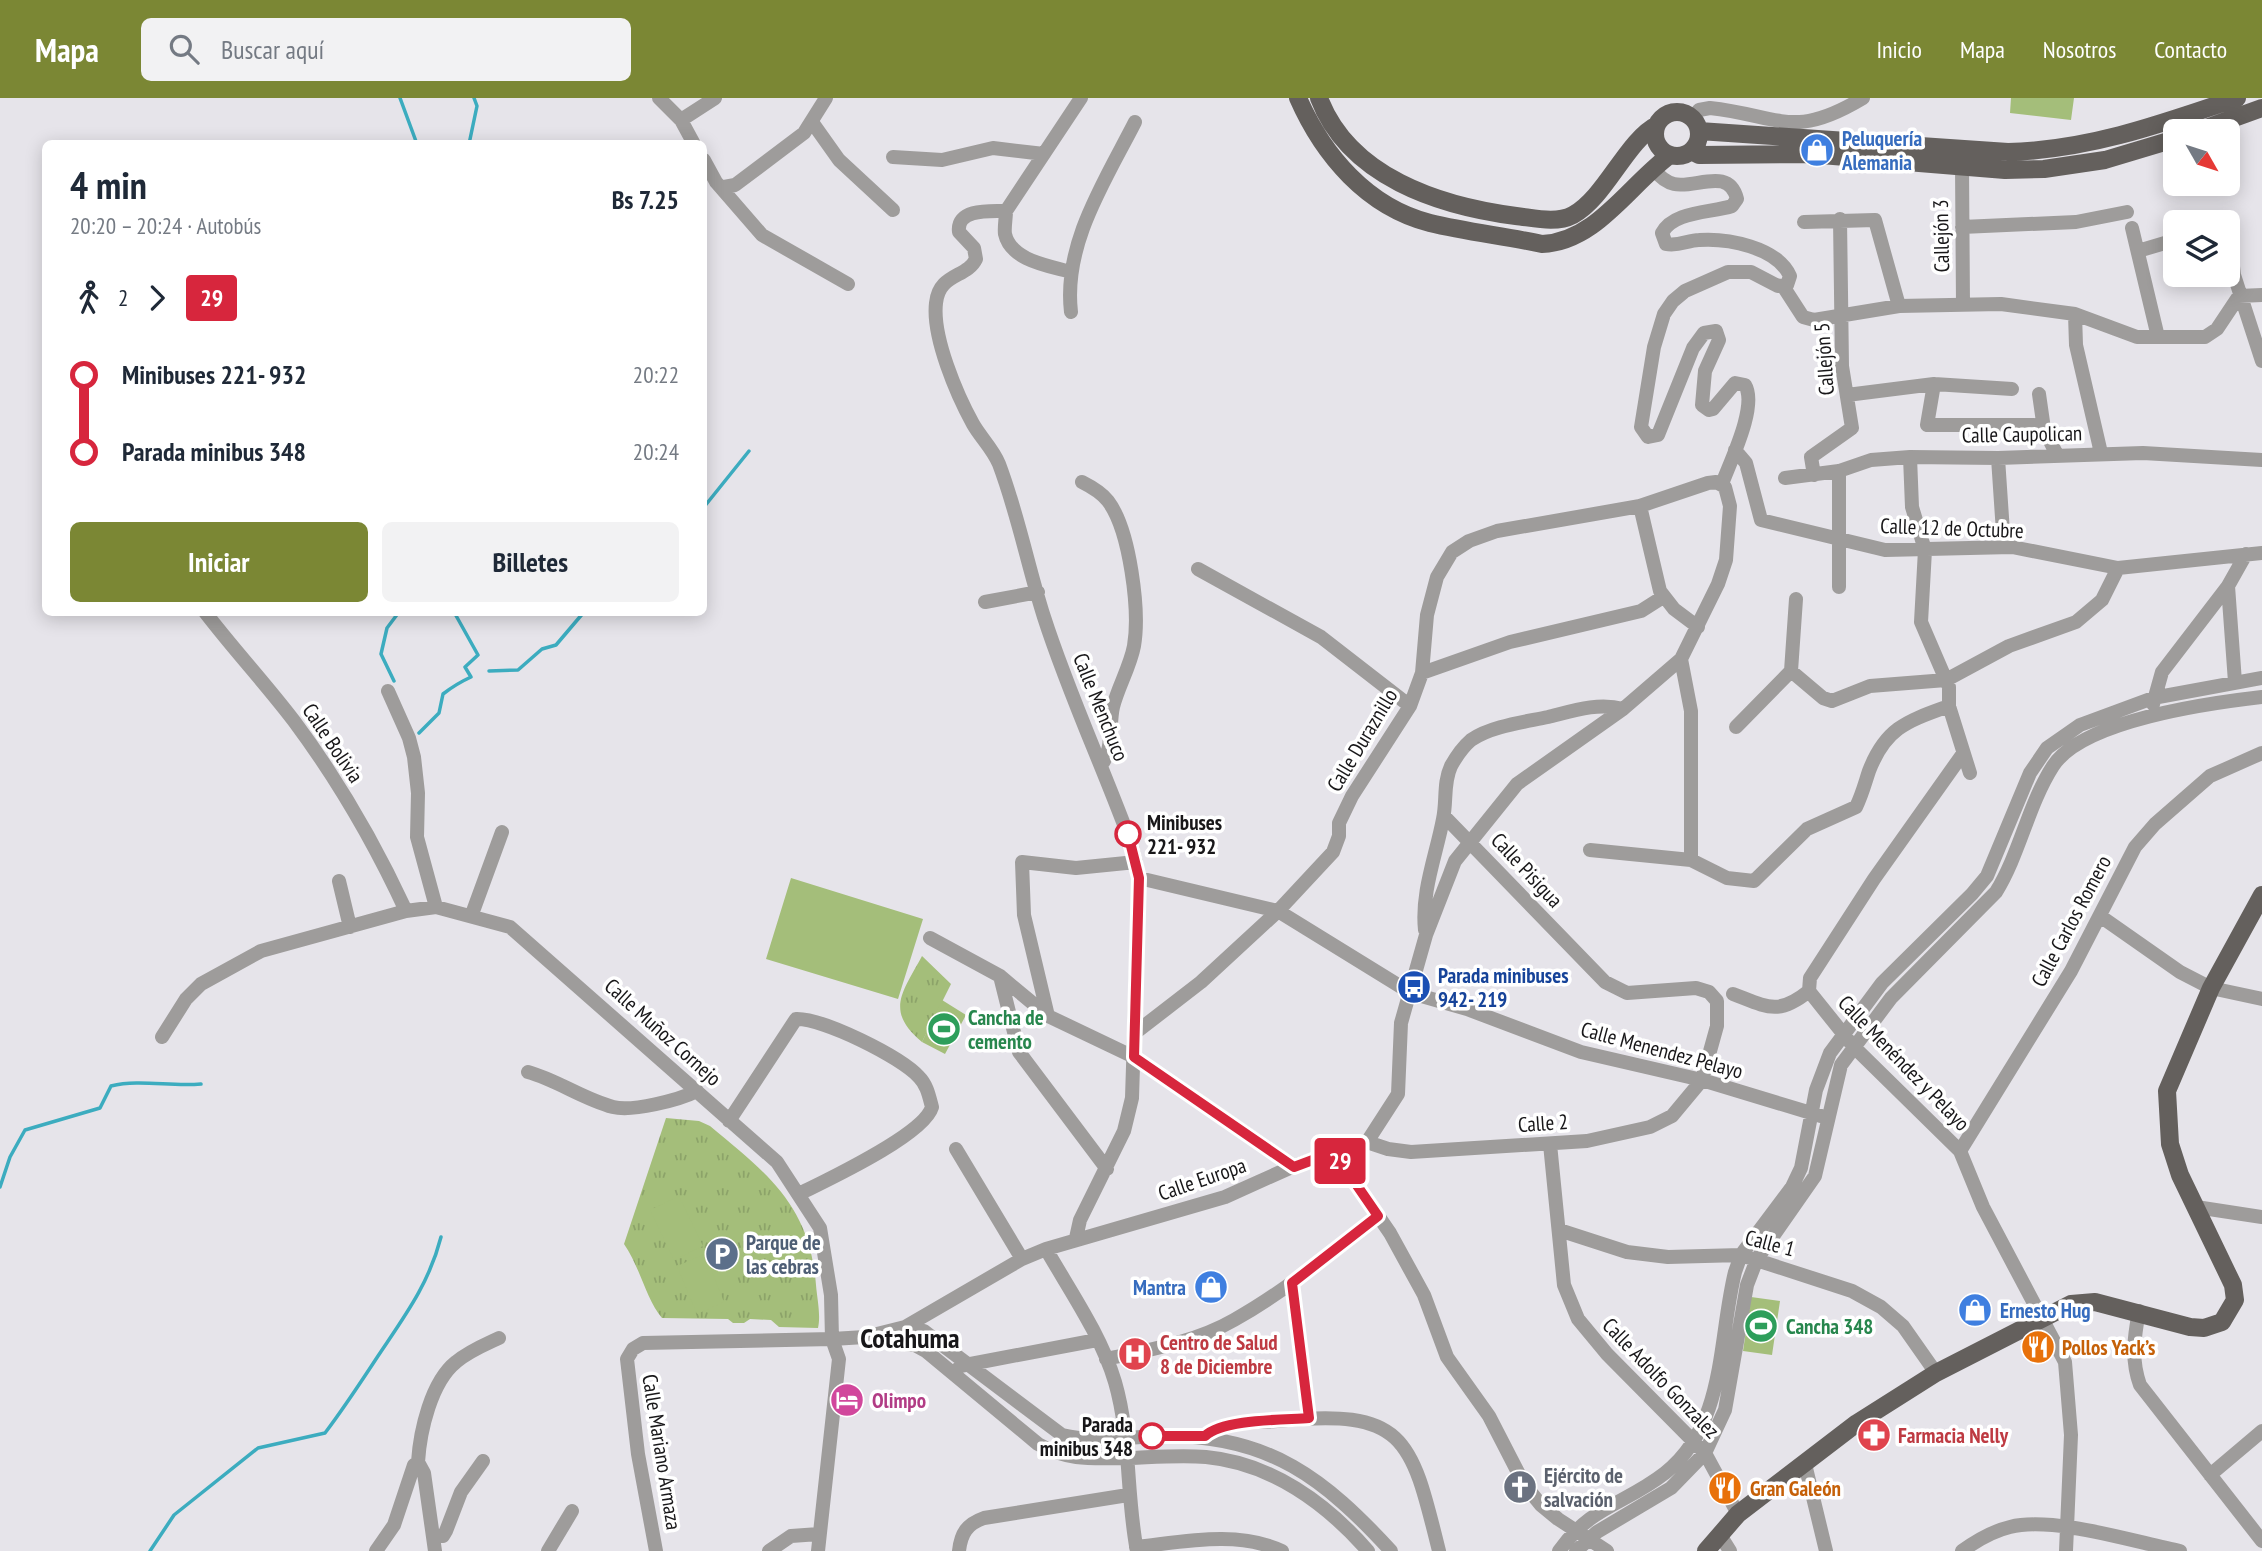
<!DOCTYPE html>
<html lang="es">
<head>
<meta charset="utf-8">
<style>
	:root { --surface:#fff; --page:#f2f2f3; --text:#1f2937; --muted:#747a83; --accent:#7b8734 }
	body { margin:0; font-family:"PT Sans Narrow",sans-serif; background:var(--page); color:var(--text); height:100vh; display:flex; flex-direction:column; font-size:26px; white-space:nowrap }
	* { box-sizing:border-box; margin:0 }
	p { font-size:23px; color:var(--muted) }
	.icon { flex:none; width:38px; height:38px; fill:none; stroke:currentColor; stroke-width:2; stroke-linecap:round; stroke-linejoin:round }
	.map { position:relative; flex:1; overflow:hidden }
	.panel { position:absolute; left:42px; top:42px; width:665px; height:476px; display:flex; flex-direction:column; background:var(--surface); border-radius:10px; box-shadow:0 4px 18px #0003 }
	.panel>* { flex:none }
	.badge { padding:0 14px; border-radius:5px; font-size:24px; line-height:46px }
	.needle { width:46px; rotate:129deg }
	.buttons { position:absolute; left:2163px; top:21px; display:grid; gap:14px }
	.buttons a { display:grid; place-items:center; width:77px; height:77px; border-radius:10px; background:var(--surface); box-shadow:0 4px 18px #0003; font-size:35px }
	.map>.badge { position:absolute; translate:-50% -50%; box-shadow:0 0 0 4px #fff }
	.legs { display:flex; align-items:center; gap:10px; height:77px; padding:0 28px; font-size:23px }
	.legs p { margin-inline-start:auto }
	.summary { display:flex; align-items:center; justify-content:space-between; height:119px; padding:0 28px }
	h1 { font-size:38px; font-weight:800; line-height:52px }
	.button { display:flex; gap:14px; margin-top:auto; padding:14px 28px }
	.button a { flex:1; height:80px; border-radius:10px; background:var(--accent); color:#fff; font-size:28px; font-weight:800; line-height:80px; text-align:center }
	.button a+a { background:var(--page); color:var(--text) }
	ul { padding:0 28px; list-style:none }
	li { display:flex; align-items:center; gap:24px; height:77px; font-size:26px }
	li i { display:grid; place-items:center; width:10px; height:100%; margin:0 9px; background:currentColor }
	li i::after { content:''; width:18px; height:18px; margin:-9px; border:5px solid; border-radius:50%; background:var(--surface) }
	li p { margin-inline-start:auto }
	li:first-child i { background:linear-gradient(#0000 50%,currentColor 0) }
	li:last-child i { background:linear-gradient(currentColor 50%,#0000 0) }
	header { display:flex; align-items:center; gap:42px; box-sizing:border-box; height:98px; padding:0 35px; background:var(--accent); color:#fff }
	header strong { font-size:33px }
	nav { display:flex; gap:38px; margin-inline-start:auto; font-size:24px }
	.search { width:490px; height:63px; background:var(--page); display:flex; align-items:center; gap:18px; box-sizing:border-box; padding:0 24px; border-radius:10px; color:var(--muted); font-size:26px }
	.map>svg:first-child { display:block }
	.park { fill:url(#park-tufts) }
	.pitch { fill:#a4be7a }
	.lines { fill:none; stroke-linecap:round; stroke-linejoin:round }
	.stream { stroke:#3cacbf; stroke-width:3.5 }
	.minor { stroke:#9e9c9b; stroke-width:14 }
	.major { stroke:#64605d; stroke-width:18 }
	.line-1-casing { stroke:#fff; stroke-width:16 }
	.line-1 { stroke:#d7263d; stroke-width:10 }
	.stop-1-dot { fill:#fff; stroke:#d7263d; stroke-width:3.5 }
	.labels { text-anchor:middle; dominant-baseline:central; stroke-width:7; stroke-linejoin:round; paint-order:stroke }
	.shop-label { font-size:21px; font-weight:bold; fill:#366cbe; stroke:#fff; text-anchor:start }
	.street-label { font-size:21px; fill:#181719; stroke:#fff }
	.stop-label { font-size:21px; font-weight:bold; fill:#181719; stroke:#fff; text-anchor:start }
	.transit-label { font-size:21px; font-weight:bold; fill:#164399; stroke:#fff; text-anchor:start }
	.leisure-label { font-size:21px; font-weight:bold; fill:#27864d; stroke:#fff; text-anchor:start }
	.service-label { font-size:21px; font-weight:bold; fill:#4e5e75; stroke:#fff; text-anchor:start }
	.health-label { font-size:21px; font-weight:bold; fill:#be3a42; stroke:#fff; text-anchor:start }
	.food-label { font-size:21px; font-weight:bold; fill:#c56008; stroke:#fff; text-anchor:start }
	.hotel-label { font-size:21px; font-weight:bold; fill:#b23c85; stroke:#fff; text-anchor:start }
	.worship-label { font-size:21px; font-weight:bold; fill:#5b616d; stroke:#fff; text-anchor:start }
	.district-label { font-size:28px; font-weight:bold; fill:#181719; stroke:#fff }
</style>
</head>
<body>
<header>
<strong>Mapa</strong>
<div class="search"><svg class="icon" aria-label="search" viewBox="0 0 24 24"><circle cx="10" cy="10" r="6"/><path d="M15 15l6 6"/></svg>Buscar aquí</div>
<nav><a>Inicio</a><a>Mapa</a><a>Nosotros</a><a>Contacto</a></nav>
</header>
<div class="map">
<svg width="2262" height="1453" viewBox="0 0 2262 1453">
	<defs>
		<pattern id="park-tufts" width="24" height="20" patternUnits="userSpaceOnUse" patternTransform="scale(1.75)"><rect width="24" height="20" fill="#a4be7a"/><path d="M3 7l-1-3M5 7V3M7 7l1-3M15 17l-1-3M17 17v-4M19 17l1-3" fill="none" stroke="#8ca369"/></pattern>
	</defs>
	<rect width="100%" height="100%" fill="#e6e4ea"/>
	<path class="park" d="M922,858L951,886L922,944C885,913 902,895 922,858Z
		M666,1020L699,1023L710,1028C768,1076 810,1108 816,1187C817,1200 821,1217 818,1230L779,1229L771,1222L750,1221L744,1225H733L728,1221L662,1220C646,1201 641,1171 624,1146Z"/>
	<path class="pitch" d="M2011,0H2074L2071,22L2010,15Z
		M791,780L923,821L898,901L766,861Z
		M942,902L966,917L945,956L922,944Z
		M679,1098L703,1148L674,1162L650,1112Z
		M705,1156L724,1204L697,1216L677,1168Z
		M1751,1199L1780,1203L1772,1257L1743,1253Z"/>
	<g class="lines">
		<path class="stream" d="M400,0L417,46
			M469,46L477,8L474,0
			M704,409L749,353
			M489,573L518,572L542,551L556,547L584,514
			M394,583L381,556L387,530L399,514
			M419,635L439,615L443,596C452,589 460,584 471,579L465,569L478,557L454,514
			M0,1089L10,1059L25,1032L100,1010L111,988C140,981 171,989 201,986
			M150,1453L174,1417L258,1350L325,1335C344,1310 361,1284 378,1258C404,1219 429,1186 441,1139"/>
		<path class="minor" d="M659,0L681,22L694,46
			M1693,20L1699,12L1710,10C1781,18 1793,42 1863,0
			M681,22L715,0
			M812,24L839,62L893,112
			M893,59L942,62L993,50L1044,56
			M704,62L716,84L762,137L848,186
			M1962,68L1963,207
			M1652,70C1658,77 1665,84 1674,86C1695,91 1729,68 1737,101L1732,108C1711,115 1673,113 1662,135L1666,146C1678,149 1688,142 1699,142C1727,140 1777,149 1790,178L1787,187L1778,188L1751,174H1728L1685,193L1673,203L1664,216L1654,249L1641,329L1648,339L1658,337L1693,250L1704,235L1716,233L1719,242L1705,273L1702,307L1709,312L1713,311L1735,285L1745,287C1758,308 1730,364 1722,386
			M724,89L735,87L804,35L826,0
			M1006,113C991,113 956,110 959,134L974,150L976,161C967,180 939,175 936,205C932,239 957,297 973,326C981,340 993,351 999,366C1018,416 1028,469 1044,519C1069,597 1104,671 1132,748L1139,780L1132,1000L1124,1033L1080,1122L1076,1140
			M2202,121L2203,124
			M1804,124L1875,122L1899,208
			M2228,126L2234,177L2262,263
			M1962,129L2076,124L2127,114
			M2132,130L2158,239
			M2138,153L2175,142
			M1071,174C1050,168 1011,163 1005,136C1004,130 1006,120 1006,113L1081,0
			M1783,188L1803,219L1814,222L1899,208L2001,206L2075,216L2137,239H2205L2217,231L2239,198L2262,197
			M1071,214C1063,146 1105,83 1135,24
			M2075,216L2076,247L2101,355
			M1934,286L1927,327H2034L2044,331
			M2039,296L2044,331L2057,357
			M1847,297L1934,286L2012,291
			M1735,352L1746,365L1761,422L1885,452L2012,449L2118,470L2262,455
			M1910,359L1912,409L1925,452L1921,524L1949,589V608L1970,675
			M1998,360L2004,449
			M1839,373V489
			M1814,377L1811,359L1852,330L1842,268L1840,121
			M1785,380L1839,373L1871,362L1910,359L1998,360L2143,355L2262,362
			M1082,384C1092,389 1101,394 1108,403C1130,432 1140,513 1134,548C1130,569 1118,589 1113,609C1109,626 1113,652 1102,666
			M1640,408L1660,493L1674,511L1698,529
			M1198,471L1321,539L1410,608
			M2228,488L2235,584
			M985,504L1038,494
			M205,514C234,552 266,586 294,623C338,682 375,746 406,813
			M1681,561L1691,613V762
			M1791,573L1823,600L1832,603L1870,588L1946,582L2009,548L2076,524L2102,502L2118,470
			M1422,575L1510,544L1641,513L1663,499
			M388,593L409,640L414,659L418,695L417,739L436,809
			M2153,606L2162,574L2228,488L2246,456
			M1736,629L1791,573L1796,501
			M1962,657L1874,781L1810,880L1809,893L1853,948L1960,1053L1983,1109L2065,1264L2071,1337L2066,1453
			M1590,752L1691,762L1727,780L1754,783L1807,731L1856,709C1862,697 1865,685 1869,673C1886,629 1908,623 1949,608
			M1139,780L1278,813L1411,895L1467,911L1581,954L1702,982L1821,1018
			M339,783L350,829
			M472,816L502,734
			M2100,818L2180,874L2211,890L2262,901
			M1425,832C1421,794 1436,758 1443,721C1447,703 1443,685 1451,668C1456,659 1464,648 1471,642C1491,628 1525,624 1548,619C1572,613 1598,604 1623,611
			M930,840L1000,878L1048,918L1134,959L1294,1068
			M1000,878L1019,954L1107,1071
			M1733,896C1767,909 1778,918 1809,893
			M1048,918L1024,817L1022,764L1076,770L1136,764
			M162,939L186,901L201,886L261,853L406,813L436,809L510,829L777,1064L820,1130L831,1197L832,1241L839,1261L818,1453
			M528,974C557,982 583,1001 613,1009C632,1014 679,1002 697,993
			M729,1023L796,921C823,920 901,959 919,979C927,987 929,998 932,1009C924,1037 827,1082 799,1096
			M1367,1044L1388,1051L1411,1054L1587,1043L1650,1029L1672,1018L1702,982L1717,928V903L1709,894L1696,890L1627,895L1605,884L1444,718
			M1550,1046L1564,1187L1578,1221L1607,1256L1705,1355L1738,1416
			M956,1051L1022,1161
			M1960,1053L2071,873L2135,749L2155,726L2210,678L2262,655
			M1334,1054L1390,1135L1424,1197L1447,1259L1489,1318L1524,1386L1541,1407L1558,1421L1607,1453
			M2196,1109L2262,1119
			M1559,1132L1627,1154L1668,1159L1741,1157L1852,1193L1881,1209L1903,1228L1936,1275
			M1046,1151C1070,1193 1101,1237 1115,1284C1131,1339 1126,1397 1137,1453
			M1292,1185L1309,1319
			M2139,1213C2134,1240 2131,1262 2140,1287L2262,1443
			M887,1244L915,1247L926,1253L1038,1346C1069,1364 1097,1360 1131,1360C1156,1359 1181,1357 1206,1359C1271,1365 1326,1405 1368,1453
			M896,1245L905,1229L1022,1161L1046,1151L1225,1099L1294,1068L1367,1044L1398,996L1401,925L1426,837L1455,763L1517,686L1623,611L1681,561L1718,486L1726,462L1730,408L1725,389L1716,384L1708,385L1640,408L1497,433L1469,443L1452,454L1437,479L1427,517L1422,575L1410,608L1352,698L1339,725V738L1333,754L1278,813L1201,884L1135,935
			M1106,1261C1149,1252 1196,1244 1234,1222C1286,1193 1332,1154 1378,1118
			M960,1268L1097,1242
			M1205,1338C1222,1322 1256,1325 1277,1323C1405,1310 1411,1339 1439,1453
			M418,1364C420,1333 431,1284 456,1264C469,1253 484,1247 499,1240
			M1805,1366L1826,1453
			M2210,1377L2262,1333
			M1720,1437L1730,1453
			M435,1438H443L446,1433L461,1394L483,1363
			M1136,1449C1183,1444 1237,1432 1282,1453
			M376,1453L394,1427L414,1367L418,1364L424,1375L435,1453
			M548,1453L572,1413
			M656,1453L638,1356L627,1261L633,1251L643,1245L832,1241L865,1239L905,1229L924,1233L933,1240L1062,1337C1096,1345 1133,1338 1168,1338C1270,1338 1325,1381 1391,1453
			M769,1453L791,1438L819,1436
			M959,1453C961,1435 967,1426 984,1420L1128,1397
			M1559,1453C1592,1407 1624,1407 1665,1375C1726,1327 1718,1243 1735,1174L1741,1157L1792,1089L1801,1070L1816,992L1830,955L1882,885L1972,796L1987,778L2030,675L2047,650L2080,627L2153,600L2262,580
			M1576,1453L1597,1434L1671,1390L1705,1355L1725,1312L1747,1187L1757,1161L1815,1078L1841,967L1891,900L1996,794C2020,755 2028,707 2053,668C2083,622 2210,605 2262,599
			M1962,1453C1976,1443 1993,1433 2010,1429C2053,1418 2135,1444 2180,1453"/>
		<path class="major" d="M1298,0C1323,57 1367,109 1430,125C1467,134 1505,138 1542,146C1596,144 1629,87 1670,57
			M1319,0C1349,79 1439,108 1516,118C1534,120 1556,126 1573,117C1605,100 1627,42 1657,27
			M1655 36a22 22 0 1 1 44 0a22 22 0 1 1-44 0Z
			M1699,33L2008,54C2088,52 2161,26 2237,0
			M2198,33L2262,10
			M1691,53L1699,57L1809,56L2005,72L2044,71L2105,62L2175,41
			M1706,1453L1738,1416L1857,1325L1936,1275L2071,1206L2095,1204L2190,1229L2204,1230L2222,1224L2235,1202L2233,1187L2180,1077L2170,1046L2167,993L2211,890L2262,797"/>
	</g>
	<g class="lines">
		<g class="line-1-casing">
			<path id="line-1" d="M1128,736L1139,780L1134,959L1294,1069L1334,1054L1378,1118L1292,1185L1309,1320C1283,1322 1223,1321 1205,1338H1152"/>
		</g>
		<use href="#line-1" class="line-1"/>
	</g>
	<defs>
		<g id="shop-disc" transform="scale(1.75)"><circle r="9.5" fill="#3f7fe0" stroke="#fff"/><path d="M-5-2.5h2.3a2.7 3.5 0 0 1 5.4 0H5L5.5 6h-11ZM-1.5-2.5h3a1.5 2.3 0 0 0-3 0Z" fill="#fff"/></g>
		<g id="bus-disc" transform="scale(1.75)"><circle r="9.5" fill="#1a4fb4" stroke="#fff"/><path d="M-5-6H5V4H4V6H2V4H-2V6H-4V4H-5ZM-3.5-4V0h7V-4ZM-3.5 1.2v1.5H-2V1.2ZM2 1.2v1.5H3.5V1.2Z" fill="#fff"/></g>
		<g id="stadium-disc" transform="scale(1.75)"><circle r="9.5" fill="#2e9e5b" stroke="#fff"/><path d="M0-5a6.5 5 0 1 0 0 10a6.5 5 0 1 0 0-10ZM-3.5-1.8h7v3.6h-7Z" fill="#fff"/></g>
		<g id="parking-disc" transform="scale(1.75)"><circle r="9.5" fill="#5c6f8a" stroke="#fff"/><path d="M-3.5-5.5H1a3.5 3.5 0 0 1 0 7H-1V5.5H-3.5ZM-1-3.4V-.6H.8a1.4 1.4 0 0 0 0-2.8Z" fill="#fff"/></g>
		<g id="restaurant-disc" transform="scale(1.75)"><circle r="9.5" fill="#e8710a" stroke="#fff"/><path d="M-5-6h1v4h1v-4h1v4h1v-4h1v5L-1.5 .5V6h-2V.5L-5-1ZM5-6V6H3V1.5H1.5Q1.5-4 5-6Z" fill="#fff"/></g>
		<g id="hospital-disc" transform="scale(1.75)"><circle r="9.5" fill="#e0444e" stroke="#fff"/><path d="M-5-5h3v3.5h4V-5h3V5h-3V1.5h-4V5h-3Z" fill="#fff"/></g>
		<g id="hotel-disc" transform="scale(1.75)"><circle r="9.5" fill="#d1479c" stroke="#fff"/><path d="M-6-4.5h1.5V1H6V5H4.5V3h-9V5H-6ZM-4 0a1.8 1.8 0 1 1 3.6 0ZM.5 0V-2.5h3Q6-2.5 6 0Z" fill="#fff"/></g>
		<g id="pharmacy-disc" transform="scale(1.75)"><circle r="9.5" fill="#e0444e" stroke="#fff"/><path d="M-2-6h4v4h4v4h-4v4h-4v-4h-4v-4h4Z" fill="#fff"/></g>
		<g id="church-disc" transform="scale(1.75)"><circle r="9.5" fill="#6b7280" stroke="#fff"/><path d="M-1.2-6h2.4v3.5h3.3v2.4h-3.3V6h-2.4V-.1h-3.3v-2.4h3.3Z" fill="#fff"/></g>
	</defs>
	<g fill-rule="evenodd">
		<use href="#shop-disc" x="1817" y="52"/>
		<use href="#bus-disc" x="1414" y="889"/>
		<use href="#stadium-disc" x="944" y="931"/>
		<use href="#parking-disc" x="722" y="1156"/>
		<use href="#shop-disc" x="1211" y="1189"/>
		<use href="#shop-disc" x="1975" y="1212"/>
		<use href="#stadium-disc" x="1761" y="1228"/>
		<use href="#restaurant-disc" x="2038" y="1249"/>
		<use href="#hospital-disc" x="1135" y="1256"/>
		<use href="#hotel-disc" x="847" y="1302"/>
		<use href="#pharmacy-disc" x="1874" y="1337"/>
		<use href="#church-disc" x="1520" y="1389"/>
		<use href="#restaurant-disc" x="1725" y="1390"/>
	</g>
	<g class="stop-1-dot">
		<circle cx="1128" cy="736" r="12"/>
		<circle cx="1152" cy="1338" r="12"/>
	</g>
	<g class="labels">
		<g class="shop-label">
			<text x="1842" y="40">Peluquería<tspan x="1842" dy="24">Alemania</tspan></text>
			<text x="1186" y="1189" text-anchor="end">Mantra</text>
			<text x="2000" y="1212">Ernesto Hug</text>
		</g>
		<g class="street-label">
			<text transform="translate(1941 138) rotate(-91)">Callejón 3</text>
			<text transform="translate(1824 261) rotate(-94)">Callejón 5</text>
			<text transform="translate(2022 336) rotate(-1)">Calle Caupolican</text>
			<text transform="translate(1952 430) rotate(2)">Calle 12 de Octubre</text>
			<text transform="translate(1101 609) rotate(68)">Calle Menchuco</text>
			<text transform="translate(1362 642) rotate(-59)">Calle Duraznillo</text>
			<text transform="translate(333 645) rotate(56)">Calle Bolivia</text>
			<text transform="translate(1527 772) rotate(47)">Calle Pisigua</text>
			<text transform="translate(2071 823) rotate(-62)">Calle Carlos Romero</text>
			<text transform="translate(663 934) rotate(42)">Calle Muñoz Cornejo</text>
			<text transform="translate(1662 952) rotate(15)">Calle Menendez Pelayo</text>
			<text transform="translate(1904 965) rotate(46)">Calle Menéndez y Pelayo</text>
			<text transform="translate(1543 1025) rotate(-4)">Calle 2</text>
			<text transform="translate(1202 1081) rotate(-19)">Calle Europa</text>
			<text transform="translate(1770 1145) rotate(15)">Calle 1</text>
			<text transform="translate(1661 1280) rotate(46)">Calle Adolfo Gonzalez</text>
			<text transform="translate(662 1354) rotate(81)">Calle Mariano Armaza</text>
		</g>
		<g class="stop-label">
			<text x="1147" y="724">Minibuses<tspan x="1147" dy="24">221- 932</tspan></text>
			<text x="1133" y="1326" text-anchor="end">Parada<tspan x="1133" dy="24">minibus 348</tspan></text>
		</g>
		<g class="transit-label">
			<text x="1438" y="877">Parada minibuses<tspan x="1438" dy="24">942- 219</tspan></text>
		</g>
		<g class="leisure-label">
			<text x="968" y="919">Cancha de<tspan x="968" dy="24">cemento</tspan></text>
			<text x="1786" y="1228">Cancha 348</text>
		</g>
		<g class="service-label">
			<text x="746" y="1144">Parque de<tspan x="746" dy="24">las cebras</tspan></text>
		</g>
		<g class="health-label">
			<text x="1160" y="1244">Centro de Salud<tspan x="1160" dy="24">8 de Diciembre</tspan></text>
			<text x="1898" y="1337">Farmacia Nelly</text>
		</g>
		<g class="food-label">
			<text x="2062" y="1249">Pollos Yack’s</text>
			<text x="1750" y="1390">Gran Galeón</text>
		</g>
		<g class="hotel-label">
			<text x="872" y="1302">Olimpo</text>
		</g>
		<g class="worship-label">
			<text x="1544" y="1377">Ejército de<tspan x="1544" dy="24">salvación</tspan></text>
		</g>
		<g class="district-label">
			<text x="910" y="1239">Cotahuma</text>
		</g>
	</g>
</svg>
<div class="buttons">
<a><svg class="needle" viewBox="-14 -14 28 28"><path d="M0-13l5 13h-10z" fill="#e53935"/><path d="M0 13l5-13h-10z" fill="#747a83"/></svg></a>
<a><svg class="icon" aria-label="layers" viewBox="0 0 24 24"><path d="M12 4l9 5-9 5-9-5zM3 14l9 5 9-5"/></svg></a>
</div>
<b class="badge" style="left:1340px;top:1063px;background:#d7263d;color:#fff">29</b>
<section class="panel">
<div class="summary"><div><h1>4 min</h1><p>20:20 – 20:24 · Autobús</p></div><b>Bs 7.25</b></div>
<div class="legs"><svg class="icon" aria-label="walk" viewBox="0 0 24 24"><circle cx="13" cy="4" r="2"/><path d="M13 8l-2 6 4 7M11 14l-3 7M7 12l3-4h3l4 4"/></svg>2<svg class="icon" aria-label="forward" viewBox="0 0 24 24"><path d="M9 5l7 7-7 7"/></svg><b class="badge" style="background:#d7263d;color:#fff">29</b></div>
<ul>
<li><i style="color:#d7263d"></i><b>Minibuses 221- 932</b><p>20:22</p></li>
<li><i style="color:#d7263d"></i><b>Parada minibus 348</b><p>20:24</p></li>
</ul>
<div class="button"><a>Iniciar</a><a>Billetes</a></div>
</section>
</div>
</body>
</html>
